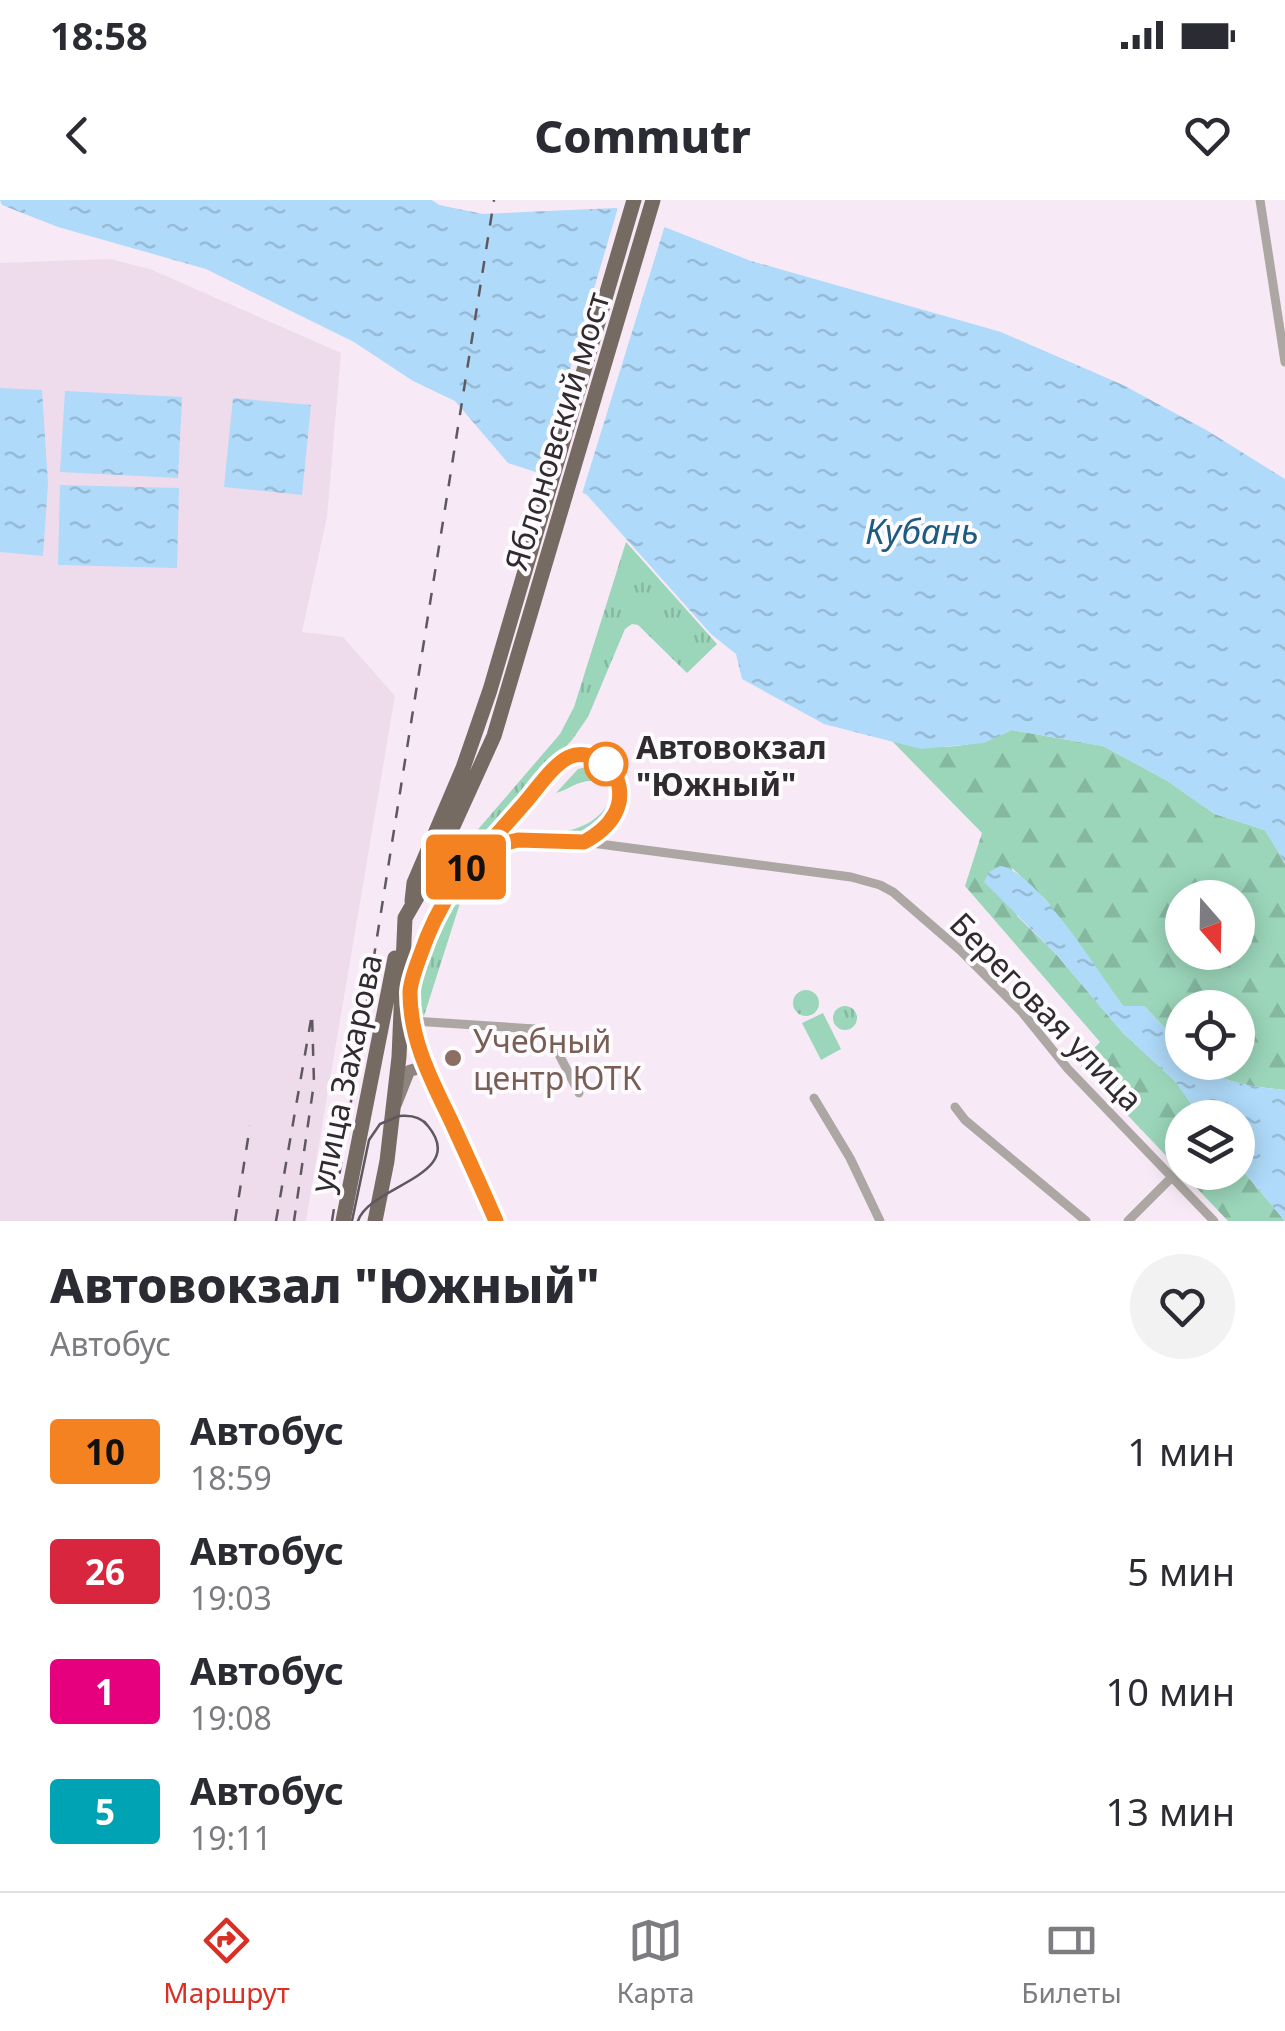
<!DOCTYPE html>
<html lang="ru">
<head>
<meta charset="utf-8">
<style>
	:root { --surface:#fff; --page:#f2f2f3; --text:#2b2b33; --muted:#7c7c81; --line:#e1e1e2; --accent:#d93025 }
	body { margin:0; font-family:"Noto Sans",sans-serif; background:var(--page); color:var(--text); height:100vh; display:flex; flex-direction:column; font-size:38px; white-space:nowrap }
	* { box-sizing:border-box; margin:0 }
	p { font-size:32px; color:var(--muted) }
	.icon { flex:none; width:55px; height:55px; fill:none; stroke:currentColor; stroke-width:2; stroke-linecap:round; stroke-linejoin:round }
	.map { position:relative; height:1021px; overflow:hidden }
	.panel { display:flex; flex-direction:column; background:var(--surface); flex:1 }
	.panel>* { flex:none }
	.badge { padding:0 20px; border-radius:8px; font-size:35px; line-height:65px }
	.needle { width:65px; rotate:160deg }
	.controls { position:absolute; left:1165px; top:680px; display:grid; gap:20px }
	.controls a { display:grid; place-items:center; width:90px; height:90px; border-radius:50%; background:var(--surface); box-shadow:0 5px 25px #0003; font-size:50px }
	.map>.badge { position:absolute; translate:-50% -50%; box-shadow:0 0 0 5px #fff }
	.round { display:grid; place-items:center; flex:none; width:105px; height:105px; border-radius:52px; background:var(--page) }
	.head { display:flex; align-items:center; justify-content:space-between; height:170px; padding:0 50px }
	h1 { font-size:48px; font-weight:800; line-height:75px }
	ul { padding:0; list-style:none }
	li { display:flex; align-items:center; gap:30px; height:120px; padding:0 50px }
	li div { flex:1 }
	li b { display:block; font-size:38px }
	li em { font-style:normal }
	li .badge { min-width:110px; font-weight:700; text-align:center }
	.status { display:flex; justify-content:space-between; align-items:center; height:70px; padding:0 50px; background:var(--surface); direction:ltr }
	.status svg { height:28px; fill:currentColor }
	header { display:flex; justify-content:space-between; align-items:center; height:130px; padding:0 50px; background:var(--surface); font-size:45px; font-weight:800 }
	.menu { display:flex; justify-content:space-around; align-items:center; height:140px; border-top:2px solid var(--line); background:var(--surface); font-size:28px; color:var(--muted) }
	.menu a { display:grid; justify-items:center; gap:5px }
	.menu .on { color:var(--accent) }
	.map>svg:first-child { display:block }
	.built { fill:#eedced }
	.grass { fill:url(#grass-tufts) }
	.forest { fill:url(#forest-firs); fill-rule:evenodd }
	.garden { fill:#9bd6ba }
	.water { fill:url(#water-ripples) }
	.pier { fill:#f7eaf6 }
	.lines { fill:none; stroke-linecap:round; stroke-linejoin:round }
	.street { stroke:#aca7a2; stroke-width:9 }
	.secondary { stroke:#8c847d; stroke-width:12 }
	.primary { stroke:#756b63; stroke-width:15 }
	.tram { stroke:#5f585e; stroke-width:2.5 }
	.rail { stroke:#5f585e; stroke-width:2.5; stroke-dasharray:12 12; stroke-linecap:butt }
	.line-casing { stroke:#fff; stroke-width:22 }
	.line { stroke:#f58220; stroke-width:15 }
	.stop-dot { fill:#fff; stroke:#f58220; stroke-width:5 }
	.education-dot { fill:#8d6e63; stroke:#fefbfe; stroke-width:4 }
	.labels { text-anchor:middle; dominant-baseline:central; stroke-width:8; stroke-linejoin:round; paint-order:stroke }
	.street-label { font-size:32px; fill:#302b2f; stroke:#fefbfe }
	.stop-label { font-size:32px; font-weight:bold; fill:#302b2f; stroke:#fefbfe; text-anchor:start }
	.education-label { font-size:32px; fill:#785e54; stroke:#fefbfe; text-anchor:start }
	.water-label { font-size:35px; font-style:italic; fill:#1d5b80; stroke:#fefbfe }
</style>
</head>
<body>
<div class="status"><b>18:58</b><svg viewBox="0 0 49 12"><path d="M0 12V9h3v3zM5 12V6h3v6zM10 12V3h3v9zM15 12V0h3v12zM26 1h20v11H26zM47 4h2v5h-2z"/></svg></div>
<header><svg class="icon" aria-label="back" viewBox="0 0 24 24"><path d="M15 5l-7 7 7 7"/></svg>Commutr<svg class="icon" aria-label="heart" viewBox="0 0 24 24"><path d="M12 20l-8-8c-3-5 5-10 8-4 3-6 11-1 8 4z"/></svg></header>
<div class="map">
<svg width="1285" height="1021" viewBox="0 0 1285 1021">
	<defs>
		<pattern id="grass-tufts" width="24" height="20" patternUnits="userSpaceOnUse" patternTransform="scale(2.5)"><rect width="24" height="20" fill="#9bd6ba"/><path d="M3 7l-1-3M5 7V3M7 7l1-3M15 17l-1-3M17 17v-4M19 17l1-3" fill="none" stroke="#86b8a0"/></pattern>
		<pattern id="forest-firs" width="22" height="20" patternUnits="userSpaceOnUse" patternTransform="scale(2.5)"><rect width="22" height="20" fill="#9bd6ba"/><path d="M5 1l3.5 6h-7zM16 11l3.5 6h-7z" fill="#86b8a0"/></pattern>
		<pattern id="water-ripples" width="26" height="14" patternUnits="userSpaceOnUse" patternTransform="scale(2.5)"><rect width="26" height="14" fill="#afdaf9"/><path d="M2 4q2-2 4 0t4 0M15 11q2-2 4 0t4 0" fill="none" stroke="#97bbd6"/></pattern>
	</defs>
	<rect width="100%" height="100%" fill="#f7eaf6"/>
	<path class="built" d="M110,59L150,69L341,153L327,317L302,432L343,437L395,496L306,1021H0V63Z"/>
	<path class="grass" d="M626,342L717,444L687,473L638,425L632,424L625,429L588,517L572,540L464,656L461,654L474,634L560,534L574,507Z
		M587,567L599,568L607,575L601,582C581,577 571,589 556,593L578,569Z
		M610,599L614,600C603,630 579,639 548,635C572,631 599,625 610,599Z
		M466,674L469,675L424,816L417,807C424,754 440,720 466,674Z
		M793 803a13 13 0 1 1 26 0a13 13 0 1 1-26 0Z
		M833 818a12 12 0 1 1 24 0a12 12 0 1 1-24 0Z"/>
	<path class="forest" d="M1012,530L1103,546L1166,580L1215,614L1265,630L1285,663V890C1257,887 1218,883 1198,863L1238,862V808H1182V846L1145,807L1123,806L1046,700L1012,668L1017,716L1056,754L1123,833L1175,881L1201,917L1182,918V972H1238V965L1285,1021H1228L1079,864L1100,842L965,686L982,633L892,541C933,552 974,548 1012,530ZM1182,698H1238V752H1182Z"/>
	<path class="garden" d="M823,813L841,849L821,860L802,823Z"/>
	<path class="water" d="M0,0H432L439,5L483,14L616,8L751,61L1001,132L1123,185L1208,231L1285,279V663L1265,630L1215,614L1166,580L1103,546L1012,530L984,543L921,549L824,524L742,479L736,454L711,434L587,295L551,277L508,263L455,201L413,181L354,142L206,69L58,27L2,5Z
		M0,188L42,190L48,284L43,356L0,352Z
		M65,191L182,197L178,278L60,272Z
		M233,198L311,205L302,295L224,287Z
		M60,285L179,288L177,368L58,365Z
		M1000,666C1036,670 1100,774 1123,806H1144L1182,846V862L1198,863C1218,883 1257,887 1285,890V1021L1238,965V918L1201,917L1175,881L1123,833L1056,754L984,682L989,672Z"/>
	<path class="pier" d="M619,4L666,22L581,297L538,278Z"/>
	<g class="lines">
		<path class="street" d="M1260,0L1285,162
			M478,652L518,640L584,642L851,677L880,685L893,692L960,750L1021,811L1068,869L1214,1021
			M411,786L433,719L449,689L478,652L566,558C584,552 596,557 612,568C629,599 616,625 586,640
			M413,821L535,829L552,841L579,893
			M814,898L850,958L880,1021
			M955,907L965,920L1086,1021
			M1128,1021L1172,977"/>
		<path class="secondary" d="M407,773L417,842L427,873L496,1021
			M396,904L409,871L419,868L427,873"/>
		<path class="primary" d="M412,701L414,683L463,568L490,490L634,0
			M343,1021L395,758
			M375,1021L387,961L399,857L405,718L435,666L494,536L653,0"/>
		<path class="tram" d="M352,1021L369,940L380,924L399,916C410,915 421,916 428,926C469,976 370,985 358,1021"/>
		<path class="rail" d="M235,1021L250,926
			M276,1021L312,814L314,883L294,1021
			M332,1021L494,0"/>
	</g>
	<g class="lines">
		<g class="line-casing">
			<path id="line" d="M490,647L518,640L584,642C610,628 629,605 615,574C608,560 585,550 569,557C552,565 535,592 522,606C476,659 443,687 420,756C416,767 410,782 410,793C410,841 432,881 452,923C467,956 482,988 496,1021"/>
		</g>
		<use href="#line" class="line"/>
	</g>
	<circle class="stop-dot" cx="606" cy="564" r="20"/>
	<circle class="education-dot" cx="453" cy="858" r="10"/>
	<g class="labels">
		<g class="street-label">
			<text transform="translate(556 231) rotate(-73)">Яблоновский мост</text>
			<text transform="translate(1047 811) rotate(46)">Береговая улица</text>
			<text transform="translate(345 873) rotate(-78)">улица Захарова</text>
		</g>
		<g class="stop-label">
			<text x="636" y="546">Автовокзал<tspan x="636" dy="37">"Южный"</tspan></text>
		</g>
		<g class="education-label">
			<text x="473" y="840">Учебный<tspan x="473" dy="37">центр ЮТК</tspan></text>
		</g>
		<g class="water-label">
			<text x="922" y="330">Кубань</text>
		</g>
	</g>
</svg>
<div class="controls">
<a><svg class="needle" viewBox="-14 -14 28 28"><path d="M0-13l5 13h-10z" fill="#e53935"/><path d="M0 13l5-13h-10z" fill="#7c7c81"/></svg></a>
<a><svg class="icon" aria-label="locate" viewBox="0 0 24 24"><circle cx="12" cy="12" r="6"/><path d="M12 2v4M12 18v4M2 12h4M18 12h4"/></svg></a>
<a><svg class="icon" aria-label="layers" viewBox="0 0 24 24"><path d="M12 4l9 5-9 5-9-5zM3 14l9 5 9-5"/></svg></a>
</div>
<b class="badge" style="left:466px;top:667px;background:#f58220;color:#111">10</b>
</div>
<section class="panel">
<div class="head"><div><h1>Автовокзал &quot;Южный&quot;</h1><p>Автобус</p></div><a class="round"><svg class="icon" aria-label="heart" viewBox="0 0 24 24"><path d="M12 20l-8-8c-3-5 5-10 8-4 3-6 11-1 8 4z"/></svg></a></div>
<ul>
<li><span class="badge" style="background:#f58220;color:#111">10</span><div><b>Автобус</b><p>18:59</p></div><em>1 мин</em></li>
<li><span class="badge" style="background:#d7263d;color:#fff">26</span><div><b>Автобус</b><p>19:03</p></div><em>5 мин</em></li>
<li><span class="badge" style="background:#e6007e;color:#fff">1</span><div><b>Автобус</b><p>19:08</p></div><em>10 мин</em></li>
<li><span class="badge" style="background:#00a3b4;color:#fff">5</span><div><b>Автобус</b><p>19:11</p></div><em>13 мин</em></li>
</ul>
</section>
<nav class="menu">
<a class="on"><svg class="icon" aria-label="directions" viewBox="0 0 24 24"><path d="M12 3l9 9-9 9-9-9zM9 14v-3h6M13 9l2 2-2 2"/></svg>Маршрут</a>
<a><svg class="icon" aria-label="map" viewBox="0 0 24 24"><path d="M3 6l6-2 6 2 6-2v14l-6 2-6-2-6 2zM9 4v14M15 6v14"/></svg>Карта</a>
<a><svg class="icon" aria-label="tickets" viewBox="0 0 24 24"><path d="M3 7h18v10H3zM15 7v10"/></svg>Билеты</a>
</nav>
</body>
</html>
